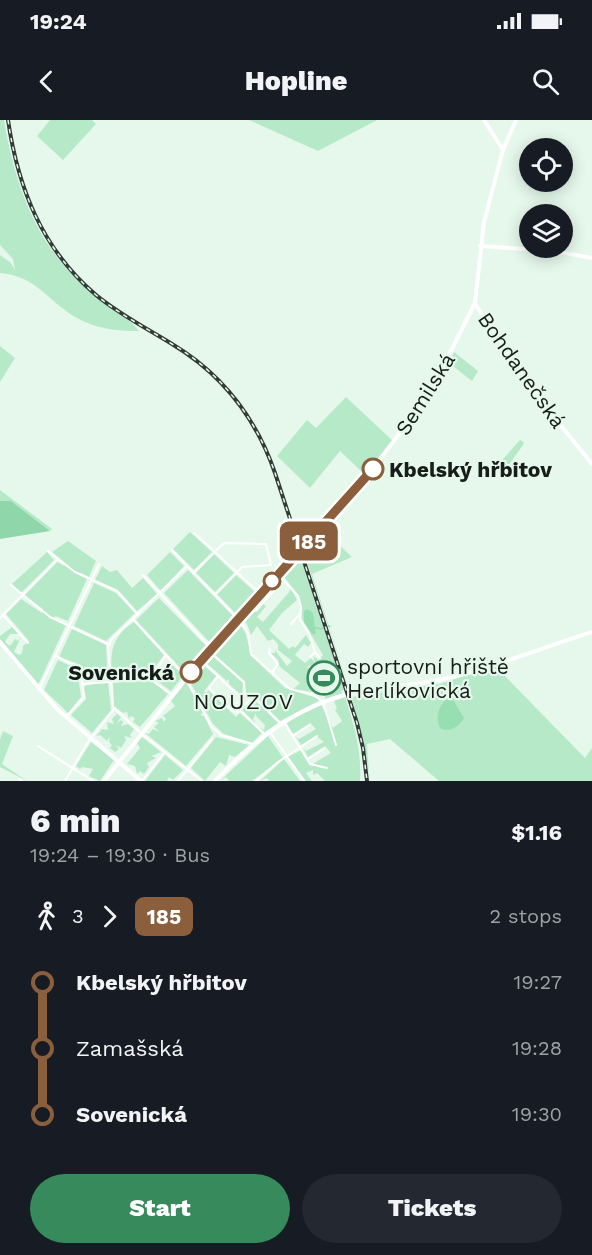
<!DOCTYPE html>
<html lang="en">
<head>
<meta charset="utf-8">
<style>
	:root { --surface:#171b24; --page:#242831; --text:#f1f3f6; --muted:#9ea1a6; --accent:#378a5b }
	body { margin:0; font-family:"Work Sans",sans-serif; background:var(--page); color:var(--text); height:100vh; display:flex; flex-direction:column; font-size:22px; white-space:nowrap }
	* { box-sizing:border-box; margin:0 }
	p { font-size:20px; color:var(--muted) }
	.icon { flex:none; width:33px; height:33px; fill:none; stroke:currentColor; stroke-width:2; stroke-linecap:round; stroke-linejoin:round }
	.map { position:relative; height:661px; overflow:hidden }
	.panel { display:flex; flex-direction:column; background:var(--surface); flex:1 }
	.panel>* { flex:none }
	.badge { padding:0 12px; border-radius:9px; font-size:21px; line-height:39px }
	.buttons { position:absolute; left:519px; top:18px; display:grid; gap:12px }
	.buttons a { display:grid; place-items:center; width:54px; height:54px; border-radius:50%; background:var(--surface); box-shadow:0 3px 15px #0003; font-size:30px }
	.map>.badge { position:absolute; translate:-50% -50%; box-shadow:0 0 0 3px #fff }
	.legs { display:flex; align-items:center; gap:9px; height:66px; padding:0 30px; font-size:20px }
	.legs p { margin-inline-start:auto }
	.overview { display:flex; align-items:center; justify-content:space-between; height:102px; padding:0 30px }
	h1 { font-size:33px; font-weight:800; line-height:45px }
	.cta { display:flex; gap:12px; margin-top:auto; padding:12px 30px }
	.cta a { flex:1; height:69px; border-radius:36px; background:var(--accent); color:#fff; font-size:24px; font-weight:800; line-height:69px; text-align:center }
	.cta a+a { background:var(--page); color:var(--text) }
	ul { padding:0 30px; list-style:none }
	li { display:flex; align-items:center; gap:21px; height:66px; font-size:22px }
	li i { display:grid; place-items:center; width:9px; height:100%; margin:0 8px; background:currentColor }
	li i::after { content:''; width:15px; height:15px; margin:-8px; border:4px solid; border-radius:50%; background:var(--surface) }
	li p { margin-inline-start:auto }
	li:first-child i { background:linear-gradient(#0000 50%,currentColor 0) }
	li:last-child i { background:linear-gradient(currentColor 50%,#0000 0) }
	.status { display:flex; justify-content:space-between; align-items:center; height:42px; padding:0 30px; background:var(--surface); direction:ltr }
	.status svg { height:16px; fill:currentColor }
	header { display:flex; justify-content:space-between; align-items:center; height:78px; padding:0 30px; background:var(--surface); font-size:27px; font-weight:800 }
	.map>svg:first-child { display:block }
	.green { fill:#b6e9c8 }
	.forest { fill:#8fd7aa }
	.water { fill:#97dfb2 }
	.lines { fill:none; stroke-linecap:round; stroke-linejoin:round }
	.stream { stroke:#97dfb2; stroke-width:1.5 }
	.street { stroke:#fff; stroke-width:2 }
	.secondary { stroke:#fff; stroke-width:4 }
	.rail-casing { stroke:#333b36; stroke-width:4 }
	.rail { stroke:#e6f8eb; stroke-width:1.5; stroke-dasharray:4.5; stroke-linecap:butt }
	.line-1-casing { stroke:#fff; stroke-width:14 }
	.line-1 { stroke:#8b5e3c; stroke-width:9 }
	.stop-1-dot { fill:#fff; stroke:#8b5e3c; stroke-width:3 }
	.labels { text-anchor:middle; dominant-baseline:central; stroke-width:4.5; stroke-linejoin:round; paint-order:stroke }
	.street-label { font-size:21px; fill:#171d19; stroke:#e6f8eb }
	.stop-label { font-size:21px; font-weight:bold; fill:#171d19; stroke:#e6f8eb; text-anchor:start }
	.poi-label { font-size:21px; fill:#171d19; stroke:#e6f8eb; text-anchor:start }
	.neighbourhood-label { font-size:22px; letter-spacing:1.5px; fill:#171d19; stroke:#e6f8eb }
</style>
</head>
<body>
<div class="status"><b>19:24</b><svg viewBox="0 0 49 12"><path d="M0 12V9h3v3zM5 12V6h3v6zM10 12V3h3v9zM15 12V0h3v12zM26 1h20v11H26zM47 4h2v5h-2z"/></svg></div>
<header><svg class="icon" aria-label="back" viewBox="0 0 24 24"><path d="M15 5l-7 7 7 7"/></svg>Hopline<svg class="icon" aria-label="search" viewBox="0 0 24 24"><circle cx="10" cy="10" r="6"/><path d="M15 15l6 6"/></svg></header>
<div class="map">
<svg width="592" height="661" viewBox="0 0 592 661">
	<rect width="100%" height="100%" fill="#e6f8eb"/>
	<path class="green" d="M0,0H4C15,65 35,122 85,167C101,182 126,194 139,211C116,211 96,209 75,197C47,180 36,156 0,153V135L11,143L15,150L13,139L0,125Z
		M50,0H92L96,4L63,40L37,16Z
		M249,0H377L318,31Z
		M0,226L15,238L0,262Z
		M454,232L478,251L472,261L449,243Z
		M346,277L393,321L301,429L300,426L362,356V352L340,331L310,368L277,336L307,300L316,308Z
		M520,320L524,322L523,325L508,346L505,354L497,346Z
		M0,370L52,409L50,411L11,381H0Z
		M322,409L352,437L312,454L350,572L303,430L314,422Z
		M190,412L212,432L194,450L173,429Z
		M68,421L96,441L89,457L81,453L79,455L87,459L68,501L55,496L54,499L66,505L38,565L0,519V516L12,507L18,514H10L5,522L10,526L15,519L18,521L21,517L14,532L19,535L22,533L23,526L29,521L6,494L21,479L42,493L43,489L24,476L57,442L67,447L69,446L52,432Z
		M47,432L54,440L21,473L12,464Z
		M170,432L184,446L161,471L147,455Z
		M214,434L234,453L215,472L196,453Z
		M300,435L344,570L341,571L343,575L325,580V571L311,558L308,562L322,577L313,572L293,569L300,563L279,546L278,540L271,533H275V530L287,546L292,541L278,530V524L273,519L268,521L257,506L251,515L247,504L241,500L262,477V481L255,490L257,492L263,484L266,486L257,497L263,502L290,471V467L297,480L282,493L269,510L289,529L293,526L295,528L306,515L311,523L308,527L304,524L295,535L305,543L311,538L315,543L307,547L313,552L317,547L313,536L318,540L323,535L302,499L299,476L281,453Z
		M102,446L110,452L117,450L132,468L143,458L157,474L137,491L118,470L95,460Z
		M188,450L235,498L212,525L164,473Z
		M236,455L256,473L237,495L217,474Z
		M94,463L116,473L135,493L106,521L74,506Z
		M159,478L208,528L185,553L136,500Z
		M134,502L164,535L147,558L112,559C110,533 111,517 134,502Z
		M240,504L246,514L251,536L285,568L317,578L319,581L280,601L256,577L257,572L251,577L245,572V562L212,532L221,522L225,523Z
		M72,509L106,525L108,559L83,560L81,545L59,537Z
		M210,534L243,563L242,576L229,564V559L227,561L204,541Z
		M58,540L77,549L81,577L68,593L44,570Z
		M172,544L183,556L171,571L157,561Z
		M202,544L216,556L204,571L207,573L208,570L236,597L240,593L262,613L252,623L224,614L213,604L189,560Z
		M495,546L585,638L592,628V661H439L390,619L367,624L369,654L363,619L351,577L439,564Z
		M152,561L168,574L140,607L133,602L135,598L131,596L129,599L127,592L123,593L114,586L113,562Z
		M108,562L111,590L92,613L71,595L86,579L84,567L87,565Z
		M186,562L203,593L200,595L204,596L213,614L186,646L145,613L149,614L153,609L160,612L154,607L159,603L155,601L162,598L164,602L166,599L163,596L175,586L171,581Z
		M345,577C354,604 362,632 360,661H325L317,653L313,655V650L306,653L312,661H306L288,637L301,630L311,645L331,633L325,626L308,637L303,628L306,631L324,622L316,616L301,625L296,617L299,619L316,609L310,603L293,614L286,602L321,585L333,608L342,601L335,590L337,589L334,581Z
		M254,579L278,603L265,612L259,607L264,610L265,605L256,596V593L253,599L256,604L242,590Z
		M117,594L121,597L116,604L121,600L123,602L121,606L128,604L134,609L130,615L132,618L124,616L126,620L121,628L116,625L119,629L115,632L110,628L112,625L109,622L110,617L107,621L100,615L96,616L102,609L108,610L107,602L114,604L112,599Z
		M3,611L13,616L2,644L27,661L0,647V619Z
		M268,616L283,638L252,661H229L226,657L220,661Z
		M142,617L161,632L152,636L156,638L147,643L149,647L144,654L140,651L137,654L135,646L127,644L140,628L137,623Z
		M216,617L249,625L235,637L229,635L226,646L220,642L205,661L191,648Z
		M91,622L114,640L100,661L89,656L93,649L82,647L80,649L76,646Z
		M165,635L183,650L173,660L169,657L167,661H145Z
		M284,639L300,661H269L267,658L260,661Z"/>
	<path class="forest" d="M0,381H11L50,411L0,419Z"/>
	<path class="water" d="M307,489L313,493L316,514H312L304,502V491Z
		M447,579L454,581L464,598C458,607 451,613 440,608C435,597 438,587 447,579Z"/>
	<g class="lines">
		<path class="stream" d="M314,507L320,509L330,506"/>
		<path class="street" d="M194,413L266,479
			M172,430L241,502L248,513L251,534L290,569L314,575L323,582L336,625
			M48,431L75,452L117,471L138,495
			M187,446L111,520L108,527L113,587L143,615L202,661
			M193,453L224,423L266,424L271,445L242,447L215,475
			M143,455L211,528
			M279,455L298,476L301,487L300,500L309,513L315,532L310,537
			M11,465L50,497L108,524
			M255,491L280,464
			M3,495L28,523
			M0,498L57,440
			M133,499L184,555L211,606L221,615L253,624
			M291,504L300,494
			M270,529L269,533L278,544L272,553
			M209,531L244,562L245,575
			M315,532L320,538
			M56,536L80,548L84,577L67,596
			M202,541L241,578
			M218,556L209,568L231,589
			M150,559L166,535
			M82,564L150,559L172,575
			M40,567L99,444
			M250,580L254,577L281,604
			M231,589L243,577
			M231,590L238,592L250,580
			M240,590L265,615
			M284,602L310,644L327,648
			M270,612L304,661
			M294,615L310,605
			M38,626L93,661
			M308,639L325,628
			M19,659L22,661
			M65,661L88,622L114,589
			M142,661L164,633
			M178,661L212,619
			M256,661L278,642L317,616"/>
		<path class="secondary" d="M484,0L503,30
			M480,126L554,131L592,138
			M475,184L550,292L592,344
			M0,522L57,589L141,661
			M104,661L201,540L367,356L429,275L475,183L484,102L503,30L516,0
			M215,661C254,620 297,586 352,573C384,566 416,566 448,558C496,547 544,527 592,512"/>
		<g class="rail-casing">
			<path id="rail" d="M8,0C18,68 42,129 96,175C119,194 146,208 172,224C222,254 256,298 275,353L357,603L363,628L367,661"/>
		</g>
		<use href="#rail" class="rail"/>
	</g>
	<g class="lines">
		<g class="line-1-casing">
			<path id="line-1" d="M191,552L373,349"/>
		</g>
		<use href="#line-1" class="line-1"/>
	</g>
	<defs>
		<g id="stadium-ring" transform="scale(1.725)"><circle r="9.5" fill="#e6f8eb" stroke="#378a5b" stroke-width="1.5"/><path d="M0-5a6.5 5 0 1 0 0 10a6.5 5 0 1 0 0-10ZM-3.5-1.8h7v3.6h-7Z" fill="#378a5b"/></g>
	</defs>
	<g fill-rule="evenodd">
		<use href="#stadium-ring" x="324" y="558"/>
	</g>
	<g class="stop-1-dot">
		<circle cx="373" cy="349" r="10"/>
		<circle cx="272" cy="461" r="8"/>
		<circle cx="191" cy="552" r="10"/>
	</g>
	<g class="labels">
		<g class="street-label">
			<text transform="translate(522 250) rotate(55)">Bohdanečská</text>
			<text transform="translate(425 274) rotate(-58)">Semilská</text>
		</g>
		<g class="stop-label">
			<text x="389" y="349">Kbelský hřbitov</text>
			<text x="174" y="552" text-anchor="end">Sovenická</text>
		</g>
		<g class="poi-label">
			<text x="347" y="546">sportovní hřiště<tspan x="347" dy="24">Herlíkovická</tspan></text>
		</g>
		<g class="neighbourhood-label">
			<text x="244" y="581">NOUZOV</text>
		</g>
	</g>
</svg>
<div class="buttons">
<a><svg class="icon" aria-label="locate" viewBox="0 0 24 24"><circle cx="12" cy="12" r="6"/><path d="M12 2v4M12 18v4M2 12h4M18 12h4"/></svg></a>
<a><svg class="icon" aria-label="layers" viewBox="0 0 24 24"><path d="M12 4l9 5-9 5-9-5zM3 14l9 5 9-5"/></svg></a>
</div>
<b class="badge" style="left:309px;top:421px;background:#8b5e3c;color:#fff">185</b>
</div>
<section class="panel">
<div class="overview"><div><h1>6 min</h1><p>19:24 – 19:30 · Bus</p></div><b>$1.16</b></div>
<div class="legs"><svg class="icon" aria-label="walk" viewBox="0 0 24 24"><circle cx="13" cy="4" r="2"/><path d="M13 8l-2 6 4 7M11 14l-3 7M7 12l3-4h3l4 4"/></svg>3<svg class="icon" aria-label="forward" viewBox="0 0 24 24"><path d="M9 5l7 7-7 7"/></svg><b class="badge" style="background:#8b5e3c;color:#fff">185</b><p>2 stops</p></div>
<ul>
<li><i style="color:#8b5e3c"></i><b>Kbelský hřbitov</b><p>19:27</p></li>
<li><i style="color:#8b5e3c"></i><span>Zamašská</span><p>19:28</p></li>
<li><i style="color:#8b5e3c"></i><b>Sovenická</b><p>19:30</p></li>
</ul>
<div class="cta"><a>Start</a><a>Tickets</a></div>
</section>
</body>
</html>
